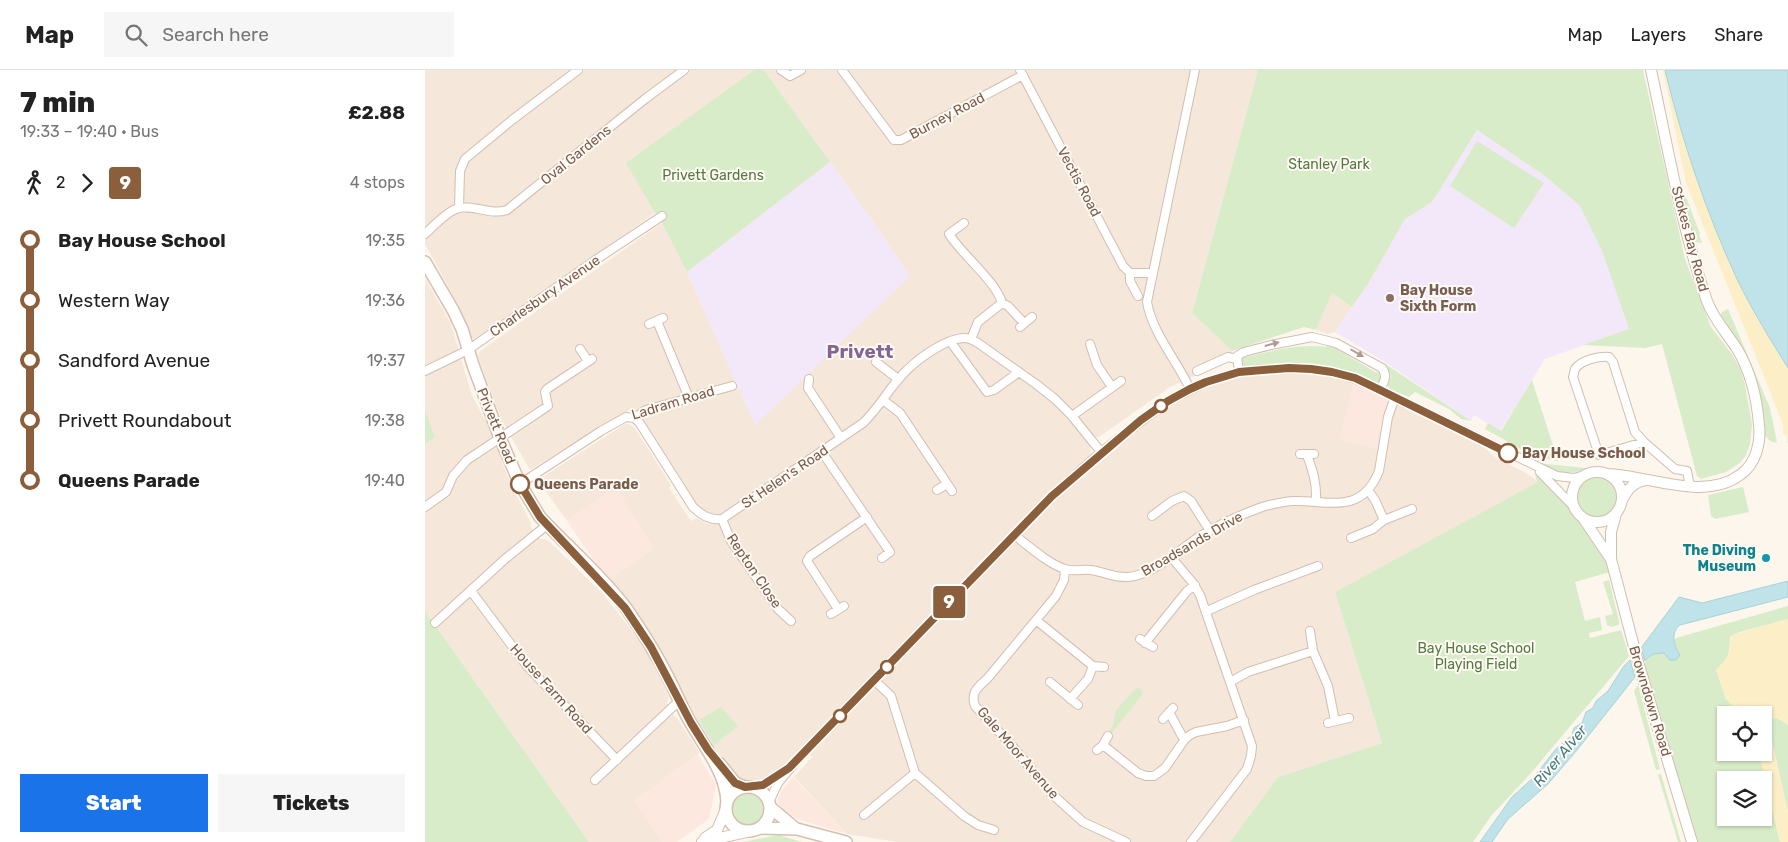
<!DOCTYPE html>
<html lang="en">
<head>
<meta charset="utf-8">
<style>
	:root { --surface:#fff; --page:#f6f6f6; --text:#222; --muted:#767676; --line:#e0e0e0; --accent:#1a73e8 }
	body { margin:0; font-family:Rubik,sans-serif; background:var(--page); color:var(--text); height:100vh; display:flex; flex-direction:column; font-size:19px; white-space:nowrap }
	* { box-sizing:border-box; margin:0 }
	p { font-size:16px; color:var(--muted) }
	.icon { flex:none; width:28px; height:28px; fill:none; stroke:currentColor; stroke-width:2; stroke-linecap:round; stroke-linejoin:round }
	.map { position:relative; flex:1; overflow:hidden }
	.panel { display:flex; flex-direction:column; background:var(--surface); width:425px }
	.panel>* { flex:none }
	.badge { padding:0 10px; border-radius:4px; font-size:18px; line-height:32px }
	.fabs { position:absolute; left:1292px; top:636px; display:grid; gap:10px }
	.fabs a { display:grid; place-items:center; width:55px; height:55px; border-radius:0px; background:var(--surface); box-shadow:0 1px 4px #0004; font-size:25px }
	.map>.badge { position:absolute; translate:-50% -50%; box-shadow:0 0 0 2px #fff }
	.legs { display:flex; align-items:center; gap:8px; height:55px; padding:0 20px; font-size:16px }
	.legs p { margin-inline-start:auto }
	.head { display:flex; align-items:center; justify-content:space-between; height:85px; padding:0 20px }
	h1 { font-size:28px; font-weight:800; line-height:38px }
	.primary-button { display:flex; gap:10px; margin-top:auto; padding:10px 20px }
	.primary-button a { flex:1; height:58px; border-radius:0px; background:var(--accent); color:#fff; font-size:20px; font-weight:800; line-height:58px; text-align:center }
	.primary-button a+a { background:var(--page); color:var(--text) }
	ul { padding:0 20px; list-style:none }
	li { display:flex; align-items:center; gap:18px; height:60px; font-size:19px }
	li i { display:grid; place-items:center; width:8px; height:100%; margin:0 6px; background:currentColor }
	li i::after { content:''; width:12px; height:12px; margin:-6px; border:4px solid; border-radius:50%; background:var(--surface) }
	li p { margin-inline-start:auto }
	li:first-child i { background:linear-gradient(#0000 50%,currentColor 0) }
	li:last-child i { background:linear-gradient(currentColor 50%,#0000 0) }
	header { display:flex; align-items:center; gap:30px; box-sizing:border-box; height:70px; padding:0 25px; background:var(--surface); border-bottom:1px solid var(--line) }
	header strong { font-size:24px }
	nav { display:flex; gap:28px; margin-inline-start:auto; font-size:18px }
	.search { width:350px; height:45px; background:var(--page); display:flex; align-items:center; gap:12px; box-sizing:border-box; padding:0 18px; border-radius:0px; color:var(--muted); font-size:19px }
	main { display:flex; flex:1; min-height:0 }
	.map>svg:first-child { display:block }
	.residential { fill:#f5e8da }
	.commercial { fill:#fde8e0 }
	.education { fill:#f3e8fa }
	.green { fill:#d8ecc9; fill-rule:evenodd }
	.sand { fill:#fcefc7 }
	.water { fill:#bfe3e8; stroke:#a5d3da }
	.lines { fill:none; stroke-linecap:round; stroke-linejoin:round }
	.minor-casing { stroke:#d1beb0; stroke-width:10 }
	.tertiary-casing { stroke:#d1beb0; stroke-width:12 }
	.secondary-casing { stroke:#d6c0b0; stroke-width:14 }
	.minor { stroke:#fff; stroke-width:8 }
	.tertiary { stroke:#fff; stroke-width:10 }
	.secondary { stroke:#fff; stroke-width:11 }
	.oneway { fill:#af9d94 }
	.line-1-casing { stroke:#fff; stroke-width:11 }
	.line-1 { stroke:#8b5e3c; stroke-width:8 }
	.education-dot { fill:#8d6e63; stroke:#fffaf3; stroke-width:2 }
	.stop-1-dot { fill:#fff; stroke:#8b5e3c; stroke-width:2.5 }
	.culture-dot { fill:#0f9aa8; stroke:#fffaf3; stroke-width:2 }
	.labels { text-anchor:middle; dominant-baseline:central; stroke-width:4; stroke-linejoin:round; paint-order:stroke }
	.street-label { font-size:14px; fill:#7a5c4d; stroke:#fffaf3 }
	.park-label { font-size:14px; fill:#537a41; stroke:#fffaf3 }
	.education-label { font-size:14px; font-weight:bold; fill:#785e54; stroke:#fffaf3; text-anchor:start }
	.stop-label { font-size:14px; font-weight:bold; fill:#7a5c4d; stroke:#fffaf3; text-anchor:start }
	.culture-label { font-size:14px; font-weight:bold; fill:#0d838f; stroke:#fffaf3; text-anchor:end }
	.water-label { font-size:15px; font-style:italic; fill:#437c86; stroke:#fffaf3 }
	.district-label { font-size:19px; font-weight:bold; fill:#846695; stroke:#fffaf3 }
</style>
</head>
<body>
<header>
<strong>Map</strong>
<div class="search"><svg class="icon" aria-label="search" viewBox="0 0 24 24"><circle cx="10" cy="10" r="6"/><path d="M15 15l6 6"/></svg>Search here</div>
<nav><a>Map</a><a>Layers</a><a>Share</a></nav>
</header>
<main>
<section class="panel">
<div class="head"><div><h1>7 min</h1><p>19:33 – 19:40 · Bus</p></div><b>£2.88</b></div>
<div class="legs"><svg class="icon" aria-label="walk" viewBox="0 0 24 24"><circle cx="13" cy="4" r="2"/><path d="M13 8l-2 6 4 7M11 14l-3 7M7 12l3-4h3l4 4"/></svg>2<svg class="icon" aria-label="forward" viewBox="0 0 24 24"><path d="M9 5l7 7-7 7"/></svg><b class="badge" style="background:#8b5e3c;color:#fff">9</b><p>4 stops</p></div>
<ul>
<li><i style="color:#8b5e3c"></i><b>Bay House School</b><p>19:35</p></li>
<li><i style="color:#8b5e3c"></i><span>Western Way</span><p>19:36</p></li>
<li><i style="color:#8b5e3c"></i><span>Sandford Avenue</span><p>19:37</p></li>
<li><i style="color:#8b5e3c"></i><span>Privett Roundabout</span><p>19:38</p></li>
<li><i style="color:#8b5e3c"></i><b>Queens Parade</b><p>19:40</p></li>
</ul>
<div class="primary-button"><a>Start</a><a>Tickets</a></div>
</section>
<div class="map">
<svg width="1363" height="772" viewBox="0 0 1363 772">
	<rect width="100%" height="100%" fill="#fdf6ec"/>
	<path class="residential" d="M0,0H329L202,93L230,143L48,270L35,238L0,174Z
		M339,0H833L767,243L807,281L803,291L745,317L674,367H669L625,320L601,302L547,265L532,263L528,264L481,293L451,334L438,348L299,442L293,445H285L273,437L217,348L208,340H204L105,400L77,351L54,289L53,285L55,281L237,153L262,202L330,354L484,206L451,156Z
		M0,208L26,254L47,326L69,366L77,392L88,419L106,453V457L115,469H120L125,472L178,524L212,567L226,589L239,615L244,627L242,633L248,645L252,648L275,683L210,730L237,772H164L0,541Z
		M907,223L927,237L910,262L903,264L891,260Z
		M539,271L553,277L589,302L627,331L644,349L665,374L666,384L595,451L351,704L340,711L331,713L313,710L308,706L268,646L242,592L224,563L183,511L228,478L191,418L142,451L113,410L200,354H203L209,357L246,415L244,418L266,451L272,448L282,454L294,453L308,446L437,359L448,349L479,307L490,297L524,275L530,272Z
		M837,302H885L902,304L929,312L915,370L966,330L1057,375L1070,387L1101,403L1114,412L910,522L957,673L853,707L805,772H472L422,764L369,707L387,687L384,684L620,438L674,390L740,338L767,322L788,313Z"/>
	<path class="commercial" d="M929,312L966,330L953,379L914,370Z
		M191,417L228,478L183,511L142,451Z
		M273,685L291,715L284,749L252,772H237L209,730Z
		M368,707L422,764L372,749L359,741L353,732L355,723Z"/>
	<path class="education" d="M1052,60L1120,106L1155,136L1177,181L1204,259L1120,289L1075,361L1049,345L1046,351L960,292L910,262L943,214L980,149L1007,132Z
		M405,92L451,156L485,206L330,355L262,202Z"/>
	<path class="green" d="M329,0H339L405,92L262,202L237,153L238,145L230,143L201,93Z
		M833,0H1218L1260,189L1286,257L1306,283L1316,300L1320,315L1327,354L1325,374L1321,385L1315,393L1301,402L1276,409L1272,406L1237,274L1220,278L1158,275L1204,259L1177,181L1155,136L1120,106L1052,60L1007,132L980,149L943,214L927,237L907,223L891,260L879,257L807,281L767,243Z
		M1052,71L1119,113L1089,158L1025,116Z
		M1258,124H1260L1275,164L1274,165L1277,172L1276,173L1271,172L1267,167Z
		M1303,239L1345,338L1352,373L1345,371L1338,363L1329,312L1293,251L1297,242Z
		M902,274L914,277L913,280L950,302L956,303L958,306L955,312L950,313L921,302L884,295H840L823,298L818,295L816,290L820,285L821,287C847,281 874,273 901,277Z
		M959,293L1046,351L1036,349L1024,339L990,322L984,327L964,319L963,314L966,306Z
		M1107,310L1133,391L1110,387L1060,359L1063,353L1076,361Z
		M0,340L10,367L0,374Z
		M1112,393L1170,399C1143,403 1137,406 1112,393Z
		M1110,402C1134,422 1177,472 1185,502L1150,512L1160,551L1175,547L1177,560L1164,563L1165,568L1196,560L1204,586L1106,703L1066,746L1048,772H805L853,707L957,673L910,522L1113,412L1111,409Z
		M1151 428a21 21 0 1 1 42 0a21 21 0 1 1-42 0Z
		M1318,417L1324,442L1290,449L1286,446L1283,425Z
		M1184,510L1194,551V555L1186,557L1182,555L1180,546L1188,544L1178,512Z
		M1363,536V549L1315,562L1305,567C1304,586 1305,586 1291,600L1301,629L1318,637L1323,645H1301V682L1334,683L1355,772H1273L1219,594L1228,584L1239,583L1243,588L1255,585L1249,571L1251,568ZM1301,710H1339V748H1301Z
		M0,541L164,772H0Z
		M1213,615L1235,699L1231,700L1209,621Z
		M712,617L717,620V625L686,664L684,661L688,655L691,640Z
		M296,637L313,656L289,675L274,650Z
		M1352,648L1363,655V742L1342,649Z
		M1236,704L1256,772H1253L1233,705Z
		M305 740a17 17 0 1 1 34 0a17 17 0 1 1-34 0Z
		M353,765L377,772H318Z"/>
	<path class="sand" d="M1238,0H1264L1363,230V373H1362V365L1358,364V355L1342,314L1261,113Z
		M1363,549V655L1352,648L1342,650L1363,742V772H1355L1334,683L1339,682V645H1323L1318,637H1308C1298,627 1296,612 1291,600C1304,587 1305,585 1305,567L1307,565Z"/>
	<path class="water" d="M1240,0H1363V298C1345,269 1327,240 1312,209C1281,142 1257,71 1240,0Z
		M1363,511V527L1255,555C1245,563 1249,575 1255,585L1251,590H1245L1239,583L1228,584L1220,591L1216,578L1254,527L1277,533Z
		M1205,590L1210,607L1152,680L1123,714L1083,749L1067,772H1055L1087,727L1109,707L1130,680L1147,665L1149,658L1157,653L1161,642L1168,638L1171,631L1183,621L1199,596Z"/>
	<g class="lines">
		<g class="minor-casing">
			<path id="minor" d="M356,0L365,6L376,0
				M417,0L469,70H476L598,5
				M595,0L698,196L705,203H728
				M34,138L35,101L40,89L87,50L153,0
				M539,153L524,164C537,185 571,211 577,233L553,252L546,269
				M0,164C9,156 20,143 31,139C47,133 65,146 82,140L220,29L259,0
				M705,203V211L713,226
				M577,233L583,236L599,253
				M232,251L264,328
				M224,254L238,248
				M595,257L607,247
				M525,271L562,322L569,320L594,302
				M665,274L672,295L687,317
				M155,279L163,291
				M451,292L473,309
				M0,301L43,280L169,191L237,146
				M772,301L803,287L812,289
				M814,302L812,286L819,282L846,275L887,267L911,273L957,298C963,306 959,312 955,320
				M384,309L383,318L416,368
				M765,319C752,291 727,262 722,232L770,0
				M458,330L475,343L527,421
				M647,346L696,311
				M209,348L214,352L268,437C278,446 284,450 297,449L438,353C455,337 465,316 482,300C494,288 522,268 539,268C544,268 548,270 553,273L611,314L630,329L647,346L676,382
				M1219,372L1174,385L1148,307C1149,304 1149,302 1150,299C1156,290 1174,286 1184,287L1188,292L1210,362L1219,372L1250,399L1262,401L1265,417
				M397,382L465,482L457,488
				M875,384H889
				M882,385C888,401 892,414 891,432
				M1115,402L1149,437
				M95,414L176,361L201,347L209,348L221,340L307,316
				M512,420L522,414
				M943,420L950,430L959,450
				M0,437L21,422L28,406L42,390L123,336L120,322L122,319L167,289
				M727,446L747,431L759,426L766,431L785,461
				M297,449L306,471L353,539L366,551
				M589,465C603,475 623,494 640,499C647,502 658,499 666,500C679,502 690,508 703,507C726,506 756,479 775,466C795,454 815,445 837,437C848,434 859,431 870,431C906,431 937,444 954,401L963,347L970,327
				M926,468L948,459L959,450L987,439
				M746,487L768,513L775,525L827,676L826,686L822,699L766,772
				M640,500L639,510L631,526L562,609C553,617 545,623 550,636L589,678L627,724L658,752L701,772
				M46,521L102,596L192,690
				M413,539L382,491L385,486L442,447
				M782,541L829,520L893,496
				M406,544L419,536
				M611,550L668,596L663,609L645,629
				M10,553L80,489L122,455
				M885,561L888,581L903,616L910,651
				M715,569L728,577
				M720,573L762,521L770,515
				M668,596L679,597
				M449,610L466,626L490,703L539,746L553,755L569,760
				M625,612L653,635
				M805,612L823,602L888,581
				M744,642L757,666L760,669
				M738,649L748,638
				M903,653L924,648
				M678,675L713,703L721,706H729L740,698L760,669L765,665L771,662L802,656L819,650
				M672,680L678,675L683,666
				M170,710L254,631
				M328,717L338,715L359,702
				M344,732L353,713L378,683L627,426L676,382L743,331L781,312L814,302L840,299H886L907,302L930,309L955,320L1132,406L1149,408L1160,405
				M439,745L490,703"/>
		</g>
		<g class="tertiary-casing">
			<path id="tertiary" d="M1147 427a25 25 0 1 1 50 0a25 25 0 1 1-50 0Z
				M1182,404C1223,405 1278,432 1315,405C1331,394 1336,373 1334,355C1332,329 1326,302 1312,279C1302,263 1289,250 1282,231C1256,156 1243,78 1226,0
				M1197,430C1203,419 1208,412 1221,410
				M1191,444L1186,462V489L1213,592L1267,772
				M1158,448L1185,488
				M280,768L292,760L301,739
				M277,772L326,761"/>
		</g>
		<g class="secondary-casing">
			<path id="secondary" d="M0,192L28,240L37,259L48,295L75,368L95,414L115,447C143,477 176,505 201,538C217,561 232,585 244,609C251,623 257,637 264,650C278,675 301,702 302,732
				M295,694L310,713L320,717
				M301 739a22 22 0 1 1 44 0a22 22 0 1 1-44 0Z
				M345,737L370,758
				M334,758L372,759L421,772"/>
		</g>
		<use href="#minor" class="minor"/>
		<use href="#tertiary" class="tertiary"/>
		<use href="#secondary" class="secondary"/>
	</g>
	<defs><path id="oneway-solid" d="M-6-.8H1V-3.2L6.5 0L1 3.2V.8H-6Z" transform="scale(1.25)"/></defs>
	<g class="oneway">
		<use href="#oneway-solid" transform="translate(847 274) rotate(-15)"/>
		<use href="#oneway-solid" transform="translate(932 283) rotate(30)"/>
	</g>
	<g class="lines">
		<g class="line-1-casing">
			<path id="line-1" d="M95,414L115,447L200,538L226,577L266,653L283,680L310,713L320,717L338,715L364,698L627,426L716,350L743,331L765,319L781,312L814,302L864,298L886,299L907,302L930,308L955,320L1083,383"/>
		</g>
		<use href="#line-1" class="line-1"/>
	</g>
	<circle class="education-dot" cx="965" cy="228" r="5"/>
	<g class="stop-1-dot">
		<circle cx="736" cy="336" r="6"/>
		<circle cx="1083" cy="383" r="9"/>
		<circle cx="95" cy="414" r="9"/>
		<circle cx="462" cy="597" r="6"/>
		<circle cx="415" cy="646" r="6"/>
	</g>
	<circle class="culture-dot" cx="1341" cy="488" r="5"/>
	<g class="labels">
		<g class="street-label">
			<text transform="translate(522 46) rotate(-28)">Burney Road</text>
			<text transform="translate(151 85) rotate(-39)">Oval Gardens</text>
			<text transform="translate(654 112) rotate(62)">Vectis Road</text>
			<text transform="translate(1265 169) rotate(75)">Stokes Bay Road</text>
			<text transform="translate(120 226) rotate(-35)">Charlesbury Avenue</text>
			<text transform="translate(248 333) rotate(-17)">Ladram Road</text>
			<text transform="translate(71 356) rotate(68)">Privett Road</text>
			<text transform="translate(360 407) rotate(-34)">St Helen's Road</text>
			<text transform="translate(767 474) rotate(-30)">Broadsands Drive</text>
			<text transform="translate(329 501) rotate(56)">Repton Close</text>
			<text transform="translate(126 619) rotate(48)">House Farm Road</text>
			<text transform="translate(1225 631) rotate(73)">Browndown Road</text>
			<text transform="translate(593 683) rotate(49)">Gale Moor Avenue</text>
		</g>
		<g class="park-label">
			<text x="904" y="94">Stanley Park</text>
			<text x="288" y="105">Privett Gardens</text>
			<text x="1051" y="578">Bay House School<tspan x="1051" dy="16">Playing Field</tspan></text>
		</g>
		<g class="education-label">
			<text x="975" y="220">Bay House<tspan x="975" dy="16">Sixth Form</tspan></text>
		</g>
		<g class="stop-label">
			<text x="1097" y="383">Bay House School</text>
			<text x="109" y="414">Queens Parade</text>
		</g>
		<g class="culture-label">
			<text x="1331" y="480">The Diving<tspan x="1331" dy="16">Museum</tspan></text>
		</g>
		<g class="water-label">
			<text transform="translate(1135 686) rotate(-50)">River Alver</text>
		</g>
		<g class="district-label">
			<text x="435" y="281">Privett</text>
		</g>
	</g>
</svg>
<div class="fabs">
<a><svg class="icon" aria-label="locate" viewBox="0 0 24 24"><circle cx="12" cy="12" r="6"/><path d="M12 2v4M12 18v4M2 12h4M18 12h4"/></svg></a>
<a><svg class="icon" aria-label="layers" viewBox="0 0 24 24"><path d="M12 4l9 5-9 5-9-5zM3 14l9 5 9-5"/></svg></a>
</div>
<b class="badge" style="left:524px;top:532px;background:#8b5e3c;color:#fff">9</b>
</div>
</main>
</body>
</html>
